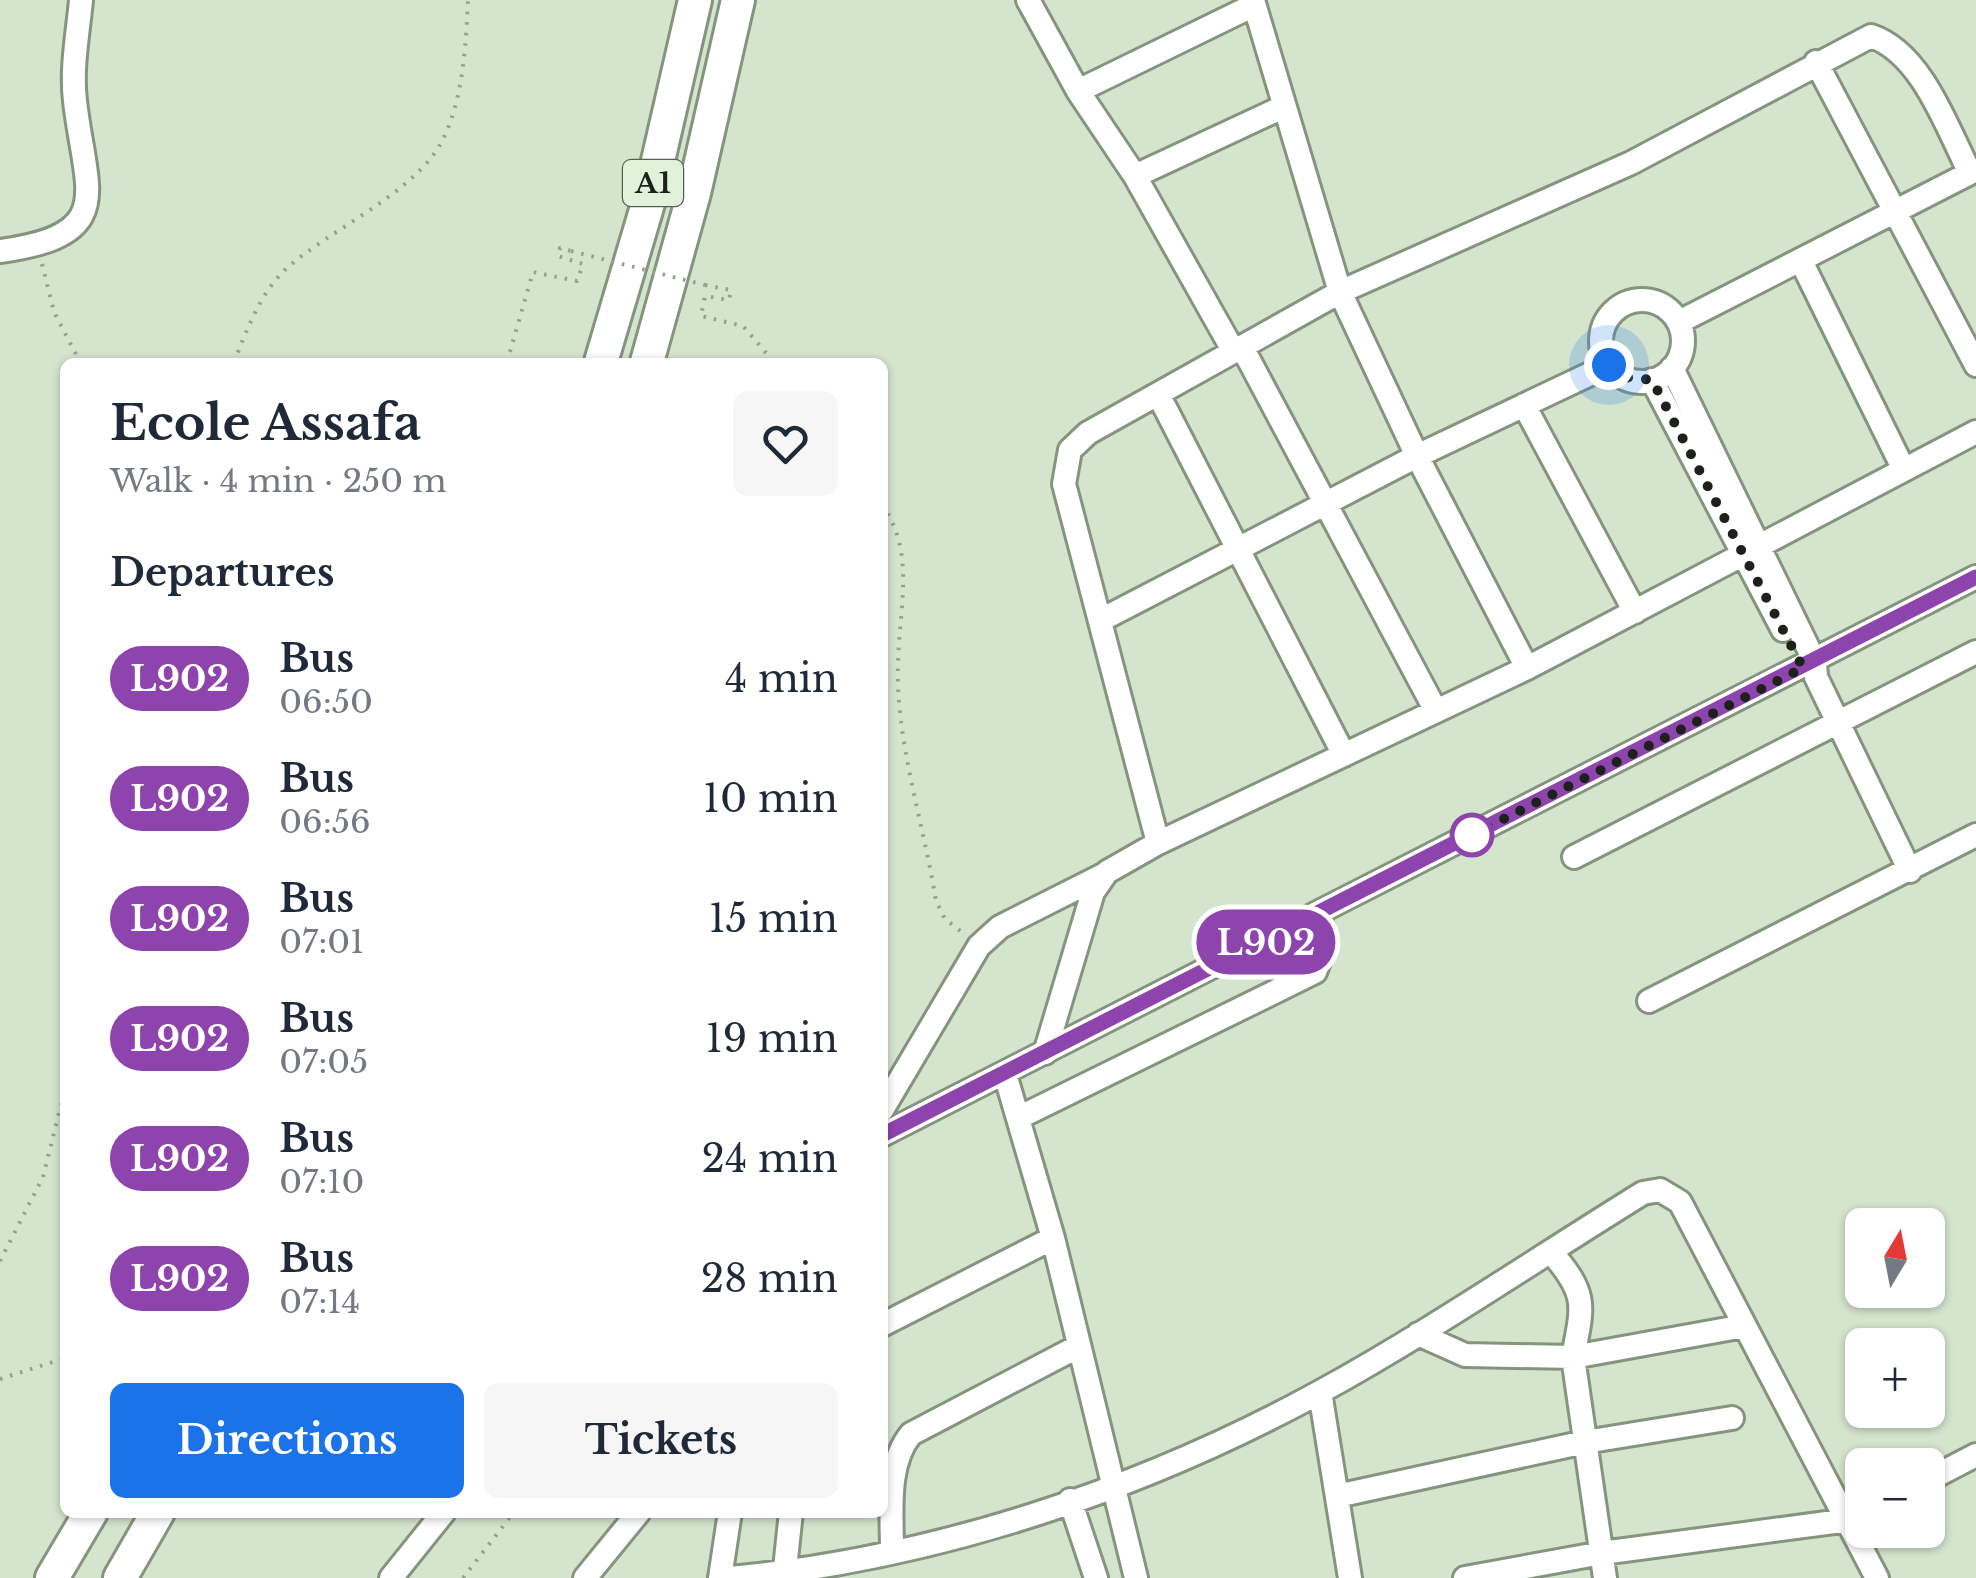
<!DOCTYPE html>
<html lang="en">
<head>
<meta charset="utf-8">
<style>
	:root { --surface:#fff; --page:#f6f6f7; --text:#1f2937; --muted:#747a83; --accent:#1a73e8 }
	body { margin:0; font-family:"Libre Baskerville",serif; background:var(--page); color:var(--text); height:100vh; display:flex; flex-direction:column; font-size:38px; white-space:nowrap }
	* { box-sizing:border-box; margin:0 }
	p { font-size:32px; color:var(--muted) }
	.icon { flex:none; width:55px; height:55px; fill:none; stroke:currentColor; stroke-width:2; stroke-linecap:round; stroke-linejoin:round }
	.map { position:relative; flex:1; overflow:hidden }
	.side { position:absolute; left:60px; top:358px; width:828px; height:1160px; display:flex; flex-direction:column; background:var(--surface); border-radius:15px; box-shadow:0 2px 8px #0004 }
	.side>* { flex:none }
	.badge { padding:0 20px; border-radius:32px; font-size:35px; line-height:65px }
	.needle { width:65px; rotate:10deg }
	.tools { position:absolute; left:1845px; top:1208px; display:grid; gap:20px }
	.tools a { display:grid; place-items:center; width:100px; height:100px; border-radius:15px; background:var(--surface); box-shadow:0 2px 8px #0004; font-size:50px }
	.you { position:absolute; width:50px; height:50px; margin:-25px; border:8px solid #fff; border-radius:50%; background:#1a73e8; box-shadow:0 0 0 15px #1a73e833 }
	.map>.badge { position:absolute; translate:-50% -50%; box-shadow:0 0 0 5px #fff }
	h2 { padding:0 50px; font-size:38px; line-height:90px }
	.round { display:grid; place-items:center; flex:none; width:105px; height:105px; border-radius:15px; background:var(--page) }
	.overview { display:flex; align-items:center; justify-content:space-between; height:170px; padding:0 50px }
	h1 { font-size:48px; font-weight:700; line-height:75px }
	.primary-button { display:flex; gap:20px; margin-top:auto; padding:20px 50px }
	.primary-button a { flex:1; height:115px; border-radius:15px; background:var(--accent); color:#fff; font-size:40px; font-weight:700; line-height:115px; text-align:center }
	.primary-button a+a { background:var(--page); color:var(--text) }
	ul { padding:0; list-style:none }
	li { display:flex; align-items:center; gap:30px; height:120px; padding:0 50px }
	li div { flex:1 }
	li b { display:block; font-size:38px }
	li em { font-style:normal }
	li .badge { min-width:110px; font-weight:700; text-align:center }
	.map>svg:first-child { display:block }
	.lines { fill:none; stroke-linecap:round; stroke-linejoin:round }
	.minor-casing { stroke:#85947e; stroke-width:28 }
	.highway-casing { stroke:#85947e; stroke-width:38 }
	.path { stroke:#94a18f; stroke-width:4; stroke-dasharray:2.5 8; stroke-linecap:butt }
	.minor { stroke:#fff; stroke-width:22 }
	.highway { stroke:#fff; stroke-width:32 }
	.path-bridge { stroke:#94a18f; stroke-width:4; stroke-dasharray:2.5 8; stroke-linecap:butt }
	.line-casing { stroke:#fff; stroke-width:22 }
	.line { stroke:#8e44ad; stroke-width:15 }
	.walk { stroke:#1c221a; stroke-width:10; stroke-dasharray:0 18 }
	.stop-dot { fill:#fff; stroke:#8e44ad; stroke-width:5 }
	.labels { text-anchor:middle; dominant-baseline:central; stroke-width:8; stroke-linejoin:round; paint-order:stroke }
	.shield { fill:#e1f2da; stroke:#576054; stroke-width:2.5 }
	.shield-label { font-size:28px; font-weight:bold; fill:#1c221a }
</style>
</head>
<body>
<div class="map">
<svg width="1976" height="1578" viewBox="0 0 1976 1578">
	<rect width="100%" height="100%" fill="#d4e4cd"/>
	<g class="lines">
		<g class="minor-casing">
			<path id="minor" d="M1028,0L1078,91L1135,176L1234,352
				M1253,0L1340,292L1417,456L1527,668
				M1816,62L1976,365
				M1078,91L1254,5
				M1135,176L1283,107
				M0,251C119,235 85,191 75,101C71,68 78,33 81,0
				M1802,263L1904,470
				M1601 341a41 41 0 1 1 82 0a41 41 0 1 1-82 0Z
				M1679,322L1976,170
				M1242,347L1436,711
				M1672,368L1815,662L1816,677L1910,871
				M1652,380L1783,630
				M1158,394L1344,755
				M1524,405L1635,612
				M1101,620L1417,456L1609,365
				M1158,843L1064,484L1070,450L1088,433L1340,292L1631,163L1871,36C1922,53 1947,128 1970,173
				M1574,857L1976,652
				M1649,1001L1976,835
				M1045,1053L1093,892L1107,872L1158,843L1527,668L1976,432
				M1005,1074L1053,1238L1136,1578
				M882,1110L979,946L1000,927L1105,874
				M1018,1118L1315,972L1326,943L1319,916
				M882,1135L1976,577
				M882,1325L1053,1238
				M1418,1334L1465,1355L1573,1357C1583,1305 1588,1295 1552,1253
				M1320,1392L1350,1578
				M1928,1480L1976,1455
				M1337,1496L1585,1442L1732,1418
				M1070,1500L1096,1578
				M892,1550C892,1513 886,1464 911,1434L1079,1346
				M391,1578L444,1512
				M585,1578L639,1512
				M720,1578L730,1512
				M730,1578C933,1559 1141,1490 1320,1392C1431,1331 1536,1259 1643,1193L1660,1190L1680,1202L1877,1578
				M784,1578L791,1512
				M1465,1578L1602,1553L1849,1520L1859,1515
				M1605,1578L1573,1357L1744,1326"/>
		</g>
		<g class="highway-casing">
			<path id="highway" d="M601,362L649,200L695,0
				M647,362L694,193L738,0
				M52,1578L91,1512
				M120,1578L158,1512"/>
		</g>
		<path class="path" d="M42,264L54,312L80,362
			M705,285L731,290L729,300L705,296L701,316L743,326L774,362
			M234,362C247,330 260,293 286,269C330,229 412,195 441,143C463,102 466,45 468,0
			M507,362L533,272L577,281L583,264L558,256L560,248L571,251
			M882,505C916,551 899,610 898,663C895,738 924,825 936,901L945,919L963,933
			M0,1261L43,1177L65,1089
			M0,1379L65,1358
			M463,1578L514,1512"/>
		<use href="#minor" class="minor"/>
		<use href="#highway" class="highway"/>
		<path class="path-bridge" d="M571,251L705,285"/>
	</g>
	<g class="lines">
		<g class="line-casing">
			<path id="line" d="M882,1135L1976,577"/>
		</g>
		<use href="#line" class="line"/>
		<path class="walk" d="M1472,835L1803,668L1652,380L1624,377L1609,365"/>
	</g>
	<circle class="stop-dot" cx="1472" cy="835" r="20"/>
	<g class="labels">
		<rect class="shield" x="623" y="160" width="60" height="46" rx="8"/>
		<g class="shield-label">
			<text x="653" y="183">A1</text>
		</g>
	</g>
</svg>
<div class="tools">
<a><svg class="needle" viewBox="-14 -14 28 28"><path d="M0-13l5 13h-10z" fill="#e53935"/><path d="M0 13l5-13h-10z" fill="#747a83"/></svg></a>
<a>+</a>
<a>−</a>
</div>
<div class="you" style="left:1609px;top:365px"></div>
<b class="badge" style="left:1266px;top:942px;background:#8e44ad;color:#fff">L902</b>
<section class="side">
<div class="overview"><div><h1>Ecole Assafa</h1><p>Walk · 4 min · 250 m</p></div><a class="round"><svg class="icon" aria-label="heart" viewBox="0 0 24 24"><path d="M12 20l-8-8c-3-5 5-10 8-4 3-6 11-1 8 4z"/></svg></a></div>
<h2>Departures</h2>
<ul>
<li><span class="badge" style="background:#8e44ad;color:#fff">L902</span><div><b>Bus</b><p>06:50</p></div><em>4 min</em></li>
<li><span class="badge" style="background:#8e44ad;color:#fff">L902</span><div><b>Bus</b><p>06:56</p></div><em>10 min</em></li>
<li><span class="badge" style="background:#8e44ad;color:#fff">L902</span><div><b>Bus</b><p>07:01</p></div><em>15 min</em></li>
<li><span class="badge" style="background:#8e44ad;color:#fff">L902</span><div><b>Bus</b><p>07:05</p></div><em>19 min</em></li>
<li><span class="badge" style="background:#8e44ad;color:#fff">L902</span><div><b>Bus</b><p>07:10</p></div><em>24 min</em></li>
<li><span class="badge" style="background:#8e44ad;color:#fff">L902</span><div><b>Bus</b><p>07:14</p></div><em>28 min</em></li>
</ul>
<div class="primary-button"><a>Directions</a><a>Tickets</a></div>
</section>
</div>
</body>
</html>
